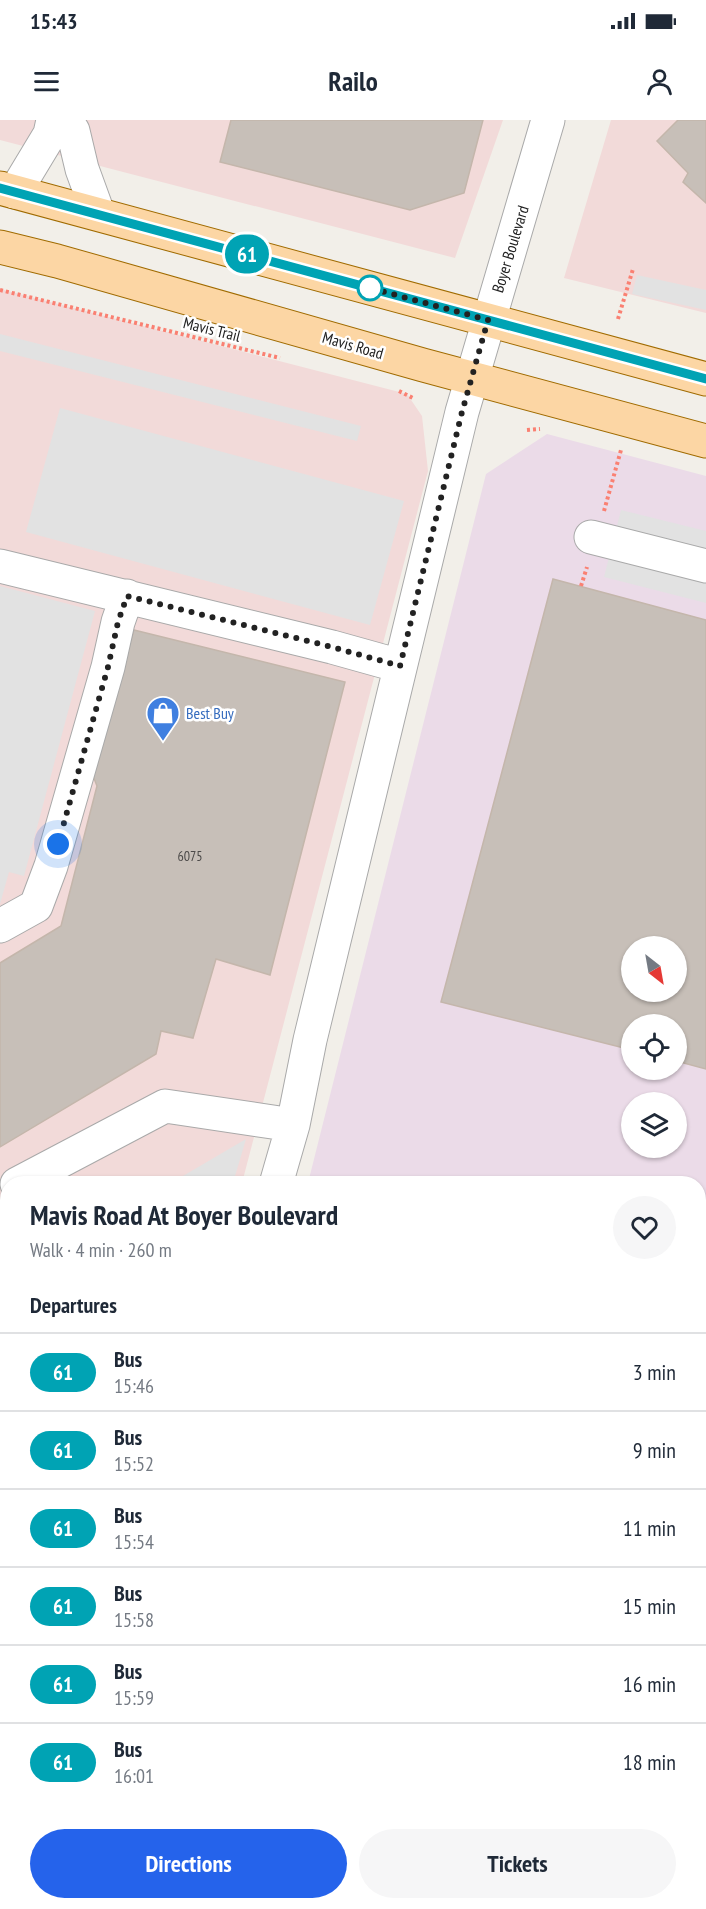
<!DOCTYPE html>
<html lang="en">
<head>
<meta charset="utf-8">
<style>
	:root { --surface:#fff; --page:#f6f6f7; --text:#1f2937; --muted:#747a83; --line:#e0e1e3; --accent:#2563eb }
	body { margin:0; font-family:"PT Sans Narrow",sans-serif; background:var(--page); color:var(--text); height:100vh; display:flex; flex-direction:column; font-size:22px; white-space:nowrap }
	* { box-sizing:border-box; margin:0 }
	p { font-size:20px; color:var(--muted) }
	.icon { flex:none; width:33px; height:33px; fill:none; stroke:currentColor; stroke-width:2; stroke-linecap:round; stroke-linejoin:round }
	.map { position:relative; flex:1; overflow:hidden }
	.sheet { position:absolute; left:0px; top:1056px; width:706px; height:734px; display:flex; flex-direction:column; background:var(--surface); border-radius:24px 24px 0 0; box-shadow:0 2px 4px #0004 }
	.sheet>* { flex:none }
	.badge { padding:0 12px; border-radius:20px; font-size:21px; line-height:39px }
	.needle { width:39px; rotate:149deg }
	.tools { position:absolute; left:621px; top:816px; display:grid; gap:12px }
	.tools a { display:grid; place-items:center; width:66px; height:66px; border-radius:50%; background:var(--surface); box-shadow:0 2px 4px #0004; font-size:30px }
	.you { position:absolute; width:30px; height:30px; margin:-15px; border:4px solid #fff; border-radius:50%; background:#1a73e8; box-shadow:0 0 0 9px #1a73e833 }
	.map>.badge { position:absolute; translate:-50% -50%; box-shadow:0 0 0 3px #fff }
	h2 { padding:0 30px; font-size:22px; line-height:54px }
	.round { display:grid; place-items:center; flex:none; width:63px; height:63px; border-radius:32px; background:var(--page) }
	.summary { display:flex; align-items:center; justify-content:space-between; height:102px; padding:0 30px }
	h1 { font-size:28px; font-weight:700; line-height:45px }
	.button { display:flex; gap:12px; margin-top:auto; padding:12px 30px }
	.button a { flex:1; height:69px; border-radius:36px; background:var(--accent); color:#fff; font-size:24px; font-weight:700; line-height:69px; text-align:center }
	.button a+a { background:var(--page); color:var(--text) }
	ul { padding:0; list-style:none }
	li { display:flex; align-items:center; gap:18px; height:78px; padding:0 30px; border-top:2px solid var(--line) }
	li div { flex:1 }
	li b { display:block; font-size:22px }
	li em { font-style:normal }
	li .badge { min-width:66px; font-weight:700; text-align:center }
	.status { display:flex; justify-content:space-between; align-items:center; height:42px; padding:0 30px; background:var(--surface); direction:ltr }
	.status svg { height:16px; fill:currentColor }
	header { display:flex; justify-content:space-between; align-items:center; height:78px; padding:0 30px; background:var(--surface); font-size:27px; font-weight:700 }
	.map>svg:first-child { display:block }
	.commercial { fill:#f2dad9 }
	.industrial { fill:#ebdbe8; fill-rule:evenodd }
	.parking { fill:#e2e2e2 }
	.building { fill:#c7bfb8; stroke:#c4b6ab; stroke-width:1.5; fill-rule:evenodd }
	.lines { fill:none; stroke-linecap:round; stroke-linejoin:round }
	.minor-casing { stroke:#a9a9a9; stroke-width:35 }
	.major-casing { stroke:#a06b00; stroke-width:35 }
	.path { stroke:#fa8072; stroke-width:4; stroke-dasharray:3 3; stroke-linecap:butt }
	.minor { stroke:#fff; stroke-width:33 }
	.major { stroke:#fcd6a4; stroke-width:33 }
	.line-casing { stroke:#fff; stroke-width:14 }
	.line { stroke:#00a3b4; stroke-width:9 }
	.walk { stroke:#222; stroke-width:6; stroke-dasharray:0 10.8 }
	.stop-dot { fill:#fff; stroke:#00a3b4; stroke-width:3 }
	.labels { text-anchor:middle; dominant-baseline:central; stroke-width:5; stroke-linejoin:round; paint-order:stroke }
	.number-label { font-size:14px; fill:#4b4948 }
	.street-label { font-size:16px; fill:#222; stroke:#fff }
	.shop-label { font-size:16px; fill:#366cbe; stroke:#fff; text-anchor:start }
</style>
</head>
<body>
<div class="status"><b>15:43</b><svg viewBox="0 0 49 12"><path d="M0 12V9h3v3zM5 12V6h3v6zM10 12V3h3v9zM15 12V0h3v12zM26 1h20v11H26zM47 4h2v5h-2z"/></svg></div>
<header><svg class="icon" aria-label="menu" viewBox="0 0 24 24"><path d="M4 6h16M4 12h16M4 18h16"/></svg>Railo<svg class="icon" aria-label="person" viewBox="0 0 24 24"><circle cx="12" cy="8" r="4"/><path d="M4 21q1-7 8-7t8 7"/></svg></header>
<div class="map">
<svg width="706" height="1789" viewBox="0 0 706 1789">
	<rect width="100%" height="100%" fill="#f2efe9"/>
	<path class="commercial" d="M0,0H503L455,138L0,20Z
		M611,0H706V193L564,158Z
		M0,169L407,274L422,296L428,351L242,1063L8,1064L7,1623L0,1621Z"/>
	<path class="industrial" d="M547,314L706,356V1789H0V1729L7,1731L8,1782H699V1064L308,1063L486,354ZM632,826H676V872H632ZM632,904H676V950H632ZM632,982H676V1028H632Z"/>
	<path class="parking" d="M637,155L706,170V190L632,174Z
		M0,214L361,306L357,321L0,231Z
		M60,288L404,381L370,505L26,412Z
		M621,390L706,411V483L604,457Z
		M0,466L95,491L24,756L9,752L0,784Z
		M246,1019L233,1063H171Z
		M7,1159V1282L0,1280V1164Z
		M0,1524L7,1526V1593L0,1591Z
		M0,1742L7,1743L8,1782H74L72,1789H0Z"/>
	<path class="building" d="M231,0H483L464,73L410,90L220,42Z
		M678,0H706V83L683,62L688,53L657,21Z
		M553,459L706,500V949L676,941V904H632V930L441,882ZM632,826H676V872H632Z
		M134,510L345,562L270,855L216,839L193,918L161,911L156,934L0,1027V843L61,806L97,666L92,653Z
		M699,1232L706,1234V1682H699Z
		M0,1291L8,1293V1507L0,1505Z"/>
	<g class="lines">
		<g class="minor-casing">
			<path id="minor" d="M66,0L73,11L82,49L98,93
				M15,72L50,14L53,0
				M591,417L706,446
				M0,446L332,527L400,546
				M0,806L36,786L51,746L108,547L118,502L127,476
				M17,1064L165,986L293,1005
				M276,1064L293,1005L310,920L462,292L548,0
				M0,1667L8,1669
				M436,1782L463,1789"/>
		</g>
		<g class="major-casing">
			<path id="major" d="M0,68L706,259
				M0,127L57,141L423,245L706,321"/>
		</g>
		<path class="path" d="M0,170L280,238
			M618,199L633,149
			M399,271L415,279
			M527,310L540,309
			M604,391L621,330
			M581,466L587,447"/>
		<use href="#minor" class="minor"/>
		<use href="#major" class="major"/>
	</g>
	<g class="lines">
		<g class="line-casing">
			<path id="line" d="M0,68L706,259"/>
		</g>
		<use href="#line" class="line"/>
		<path class="walk" d="M58,724L108,547L118,502L127,476L332,527L400,546L462,292L488,200L370,168"/>
	</g>
	<defs>
		<g id="shop-pin" transform="scale(1.725)"><path d="M0 17L-7.5 6A9.5 9.5 0 1 1 7.5 6Z" fill="#3f7fe0" stroke="#fff"/><path d="M-5-2.5h2.3a2.7 3.5 0 0 1 5.4 0H5L5.5 6h-11ZM-1.5-2.5h3a1.5 2.3 0 0 0-3 0Z" fill="#fff"/></g>
	</defs>
	<g fill-rule="evenodd">
		<use href="#shop-pin" x="163" y="593"/>
	</g>
	<circle class="stop-dot" cx="370" cy="168" r="12"/>
	<g class="labels">
		<g class="number-label">
			<text x="190" y="736">6075</text>
		</g>
		<g class="street-label">
			<text transform="translate(510 129) rotate(-73)">Boyer Boulevard</text>
			<text transform="translate(212 209) rotate(14)">Mavis Trail</text>
			<text transform="translate(353 225) rotate(16)">Mavis Road</text>
		</g>
		<g class="shop-label">
			<text x="186" y="593">Best Buy</text>
		</g>
	</g>
</svg>
<div class="tools">
<a><svg class="needle" viewBox="-14 -14 28 28"><path d="M0-13l5 13h-10z" fill="#e53935"/><path d="M0 13l5-13h-10z" fill="#747a83"/></svg></a>
<a><svg class="icon" aria-label="locate" viewBox="0 0 24 24"><circle cx="12" cy="12" r="6"/><path d="M12 2v4M12 18v4M2 12h4M18 12h4"/></svg></a>
<a><svg class="icon" aria-label="layers" viewBox="0 0 24 24"><path d="M12 4l9 5-9 5-9-5zM3 14l9 5 9-5"/></svg></a>
</div>
<div class="you" style="left:58px;top:724px"></div>
<b class="badge" style="left:247px;top:134px;background:#00a3b4;color:#fff">61</b>
<section class="sheet">
<div class="summary"><div><h1>Mavis Road At Boyer Boulevard</h1><p>Walk · 4 min · 260 m</p></div><a class="round"><svg class="icon" aria-label="heart" viewBox="0 0 24 24"><path d="M12 20l-8-8c-3-5 5-10 8-4 3-6 11-1 8 4z"/></svg></a></div>
<h2>Departures</h2>
<ul>
<li><span class="badge" style="background:#00a3b4;color:#fff">61</span><div><b>Bus</b><p>15:46</p></div><em>3 min</em></li>
<li><span class="badge" style="background:#00a3b4;color:#fff">61</span><div><b>Bus</b><p>15:52</p></div><em>9 min</em></li>
<li><span class="badge" style="background:#00a3b4;color:#fff">61</span><div><b>Bus</b><p>15:54</p></div><em>11 min</em></li>
<li><span class="badge" style="background:#00a3b4;color:#fff">61</span><div><b>Bus</b><p>15:58</p></div><em>15 min</em></li>
<li><span class="badge" style="background:#00a3b4;color:#fff">61</span><div><b>Bus</b><p>15:59</p></div><em>16 min</em></li>
<li><span class="badge" style="background:#00a3b4;color:#fff">61</span><div><b>Bus</b><p>16:01</p></div><em>18 min</em></li>
</ul>
<div class="button"><a>Directions</a><a>Tickets</a></div>
</section>
</div>
</body>
</html>
